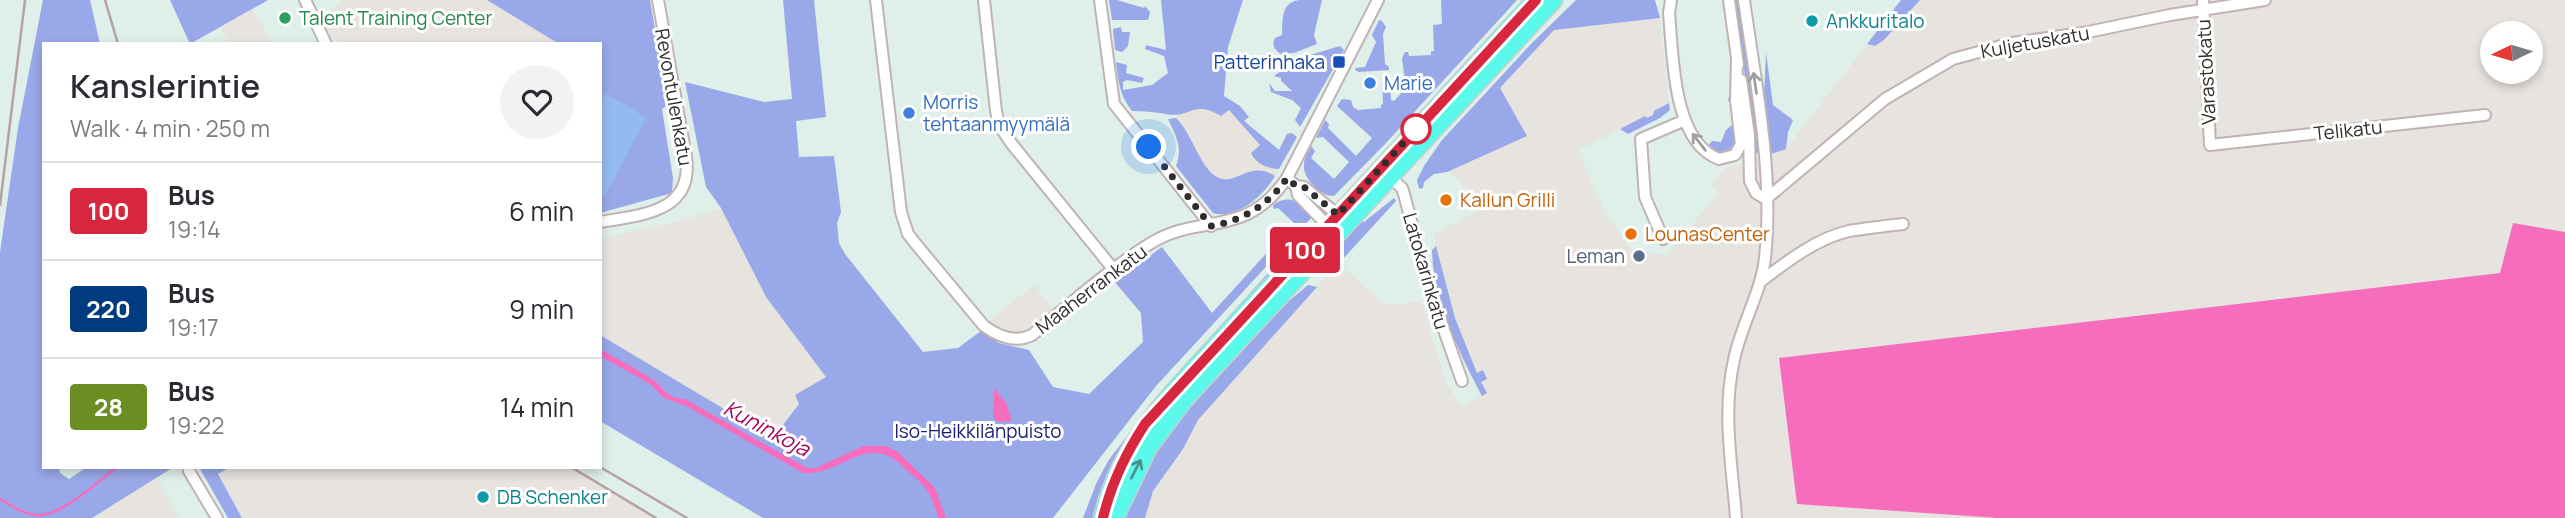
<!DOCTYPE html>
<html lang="en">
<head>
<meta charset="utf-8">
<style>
	:root { --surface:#fff; --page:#f2f2f3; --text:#2b2b33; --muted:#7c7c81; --line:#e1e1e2 }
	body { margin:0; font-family:Manrope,sans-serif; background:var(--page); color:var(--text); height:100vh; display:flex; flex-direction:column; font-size:26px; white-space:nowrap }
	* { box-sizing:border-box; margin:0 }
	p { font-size:23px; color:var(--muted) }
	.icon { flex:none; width:38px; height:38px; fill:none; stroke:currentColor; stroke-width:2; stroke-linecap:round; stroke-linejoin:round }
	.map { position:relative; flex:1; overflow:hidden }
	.panel { position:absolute; left:42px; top:42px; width:560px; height:427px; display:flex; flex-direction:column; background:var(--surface); border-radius:0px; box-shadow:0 4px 10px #0003 }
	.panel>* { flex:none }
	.badge { padding:0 14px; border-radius:5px; font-size:24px; line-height:46px }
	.needle { width:46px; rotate:265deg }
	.controls { position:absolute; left:2480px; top:21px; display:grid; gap:14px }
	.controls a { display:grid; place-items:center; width:63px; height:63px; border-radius:50%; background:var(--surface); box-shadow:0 4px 10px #0003; font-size:35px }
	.you { position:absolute; width:35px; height:35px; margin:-18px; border:5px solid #fff; border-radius:50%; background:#1a73e8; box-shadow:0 0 0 10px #1a73e833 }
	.map>.badge { position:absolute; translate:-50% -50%; box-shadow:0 0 0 4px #fff }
	.round { display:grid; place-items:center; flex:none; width:74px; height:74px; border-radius:37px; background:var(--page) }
	.overview { display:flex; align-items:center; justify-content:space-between; height:119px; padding:0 28px }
	h1 { font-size:33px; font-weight:600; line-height:52px }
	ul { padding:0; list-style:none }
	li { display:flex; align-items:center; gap:21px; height:98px; padding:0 28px; border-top:2px solid var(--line) }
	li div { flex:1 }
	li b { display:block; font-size:26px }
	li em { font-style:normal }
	li .badge { min-width:77px; font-weight:700; text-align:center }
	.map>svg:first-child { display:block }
	.industrial { fill:#e7e3df; fill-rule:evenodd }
	.green { fill:#99a8e8 }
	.pitch { fill:#94bbf0 }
	.water { fill:#f66dbd }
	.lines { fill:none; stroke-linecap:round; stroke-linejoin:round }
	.stream { stroke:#f66dbd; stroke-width:2.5 }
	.minor-casing { stroke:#c1b3b3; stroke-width:14 }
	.primary-casing { stroke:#cdcdcd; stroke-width:21 }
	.minor { stroke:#fff; stroke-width:10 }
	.primary { stroke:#5af9ec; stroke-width:18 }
	.rail { stroke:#b8a1a1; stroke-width:2.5 }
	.oneway { stroke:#a0a0a0 }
	.oneway2 { stroke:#44938c }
	.line-casing { stroke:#fff; stroke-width:16 }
	.line { stroke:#d7263d; stroke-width:10 }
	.walk { stroke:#2d2d2d; stroke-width:7; stroke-dasharray:0 12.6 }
	.leisure-dot { fill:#2e9e5b; stroke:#fff; stroke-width:2.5 }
	.culture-dot { fill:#0f9aa8; stroke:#fff; stroke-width:2.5 }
	.transit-dot { fill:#1a4fb4; stroke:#fff; stroke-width:2.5 }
	.shop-dot { fill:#3f7fe0; stroke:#fff; stroke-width:2.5 }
	.stop-dot { fill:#fff; stroke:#d7263d; stroke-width:3.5 }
	.food-dot { fill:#e8710a; stroke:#fff; stroke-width:2.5 }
	.service-dot { fill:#5c6f8a; stroke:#fff; stroke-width:2.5 }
	.labels { text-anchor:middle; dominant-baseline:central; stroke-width:6; stroke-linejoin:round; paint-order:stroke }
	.leisure-label { font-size:19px; fill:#27864d; stroke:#fff; text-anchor:start }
	.culture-label { font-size:19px; fill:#0d838f; stroke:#fff; text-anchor:start }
	.street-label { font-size:19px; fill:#2d2d2d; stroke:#fff }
	.transit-label { font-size:19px; fill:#164399; stroke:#fff; text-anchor:end }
	.shop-label { font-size:19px; fill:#366cbe; stroke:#fff; text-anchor:start }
	.food-label { font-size:19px; fill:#c56008; stroke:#fff; text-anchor:start }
	.service-label { font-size:19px; fill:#4e5e75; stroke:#fff; text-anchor:end }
	.park-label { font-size:19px; fill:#171c70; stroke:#fff }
	.water-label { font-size:21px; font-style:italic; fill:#a80657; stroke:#fff }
</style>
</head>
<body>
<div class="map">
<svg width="2565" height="518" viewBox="0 0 2565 518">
	<rect width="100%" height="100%" fill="#dfefea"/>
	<path class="industrial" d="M341,0H487L559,44H338L325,27L329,14Z
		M1901,0H2565V232L2513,223L2500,273L1779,358L1797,504L1997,518H1145L1153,491L1183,449L1198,420L1338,263L1385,305L1422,302L1445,380L1461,407L1487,393L1481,382L1487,379L1477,373L1455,318L1433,235L1485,207L1435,159L1554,30L1660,18L1669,103L1654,111L1653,115L1647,118L1645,116L1578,150L1592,180L1590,182L1608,217L1631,250L1663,255L1665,257L1719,193L1710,186L1723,169L1786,149ZM2492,33H2530V72H2492Z
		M252,9L274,44H229L221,28Z
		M1224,101L1244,121L1286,156L1275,176L1272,174L1222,179L1215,176L1207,168L1188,138L1184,125L1176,118V113Z
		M722,208L766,297L826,377L799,404L773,439L600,335V239L683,220Z
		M1034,285L1055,311L1034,327L1023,333L1004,332L989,321Z
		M215,467H572L658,518H242Z
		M157,477L178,518H92Z"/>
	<path class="green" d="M43,0H90L100,44H44V467H59L60,473L69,479L87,467L172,468L92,518H0V252L18,128Z
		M170,0H268L190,44Z
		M487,0H650L668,105L662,109L673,178L672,193L600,213V44H559Z
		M783,0H814L826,117L796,121L799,157L834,156L841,212L837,223L839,243L845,254L923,352L958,348L981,331L999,343L1029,350L1053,387L1089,394L1143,342L1141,313L1114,281L1162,247L1212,313L1294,223L1278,208L1274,209L1273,205C1289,193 1303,202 1312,217L1156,386L1053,518H763L600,421V335L773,438L799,404L795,395L826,377L766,297L721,208L706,187L685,82L764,102L792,99Z
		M1109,0H1117L1144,8L1145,6L1150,12L1148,20H1112Z
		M1161,0H1243L1228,47L1224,96L1240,106L1249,117L1244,121L1279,150L1287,134L1292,133L1297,137L1279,169C1268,169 1255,163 1251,153L1260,145L1229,110L1221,116C1193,99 1190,119 1166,114C1154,112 1144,111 1132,111C1120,96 1118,81 1116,62L1127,65L1126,73L1144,78L1142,83L1127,80L1123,82V90L1152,85L1168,73L1164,56L1145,49L1146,45L1166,50Z
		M1299,0H1322L1314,35L1317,44L1294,53L1281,54C1275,50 1271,45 1275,38L1282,35C1283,20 1280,3 1299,0Z
		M1441,0H1517L1386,143L1334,196C1322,197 1304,180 1304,167C1303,159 1308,153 1311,146L1315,151L1311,158L1334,179L1349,162L1323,137L1316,138L1325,120L1329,124L1328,128L1356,156L1372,138L1337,106L1342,99L1351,100L1353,107L1358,110L1381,108V105L1383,104L1382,83L1390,84L1391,100L1394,101L1406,88L1402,58L1405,52H1408L1409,56L1431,55V51H1434L1433,25L1442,24Z
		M1576,0H1655L1660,18L1554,30L1500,88L1527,136L1447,172L1434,174L1424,182L1423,188L1419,189L1417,180L1424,166L1442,140L1532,43Z
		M1735,0H1739L1760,153H1755Z
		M1901,0H1920L1884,40L1875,46L1867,44Z
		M1379,20L1382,21L1386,27L1383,34L1385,64L1389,67V70L1359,72L1355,70L1356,68L1365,67L1376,42L1372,35Z
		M1121,27L1122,32H1130L1128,46L1122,52L1115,50L1113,29Z
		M1340,46L1344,50L1300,127L1295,120L1301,108L1292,100L1271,92L1269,83L1275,91H1292L1281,81V78L1274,76L1292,63L1295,72H1304L1307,67L1300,58Z
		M1766,52L1773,105L1793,120L1788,132L1786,149L1771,154L1764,95Z
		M1730,93H1732L1736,142L1729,150L1721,153L1708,146L1712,141L1721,142L1726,130L1733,124L1731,104L1728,100Z
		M1669,103L1670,110L1660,118L1628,134L1620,129L1645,116L1647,118L1653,115L1654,111Z
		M1176,118C1191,131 1200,168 1217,177C1236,187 1249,159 1275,176C1264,195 1237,220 1213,213L1176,166C1183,146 1176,137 1168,119Z
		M1394,198L1396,201L1331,272L1312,270L1359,220L1364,222Z
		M1436,246L1455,318L1477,373L1483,370L1487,379L1481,382L1487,393L1482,396C1459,352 1433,300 1432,250Z
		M1280,260L1282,261L1268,282L1111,472L1094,518H1083L1096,484L1108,461L1134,427L1211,336Z
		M1308,285L1317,287L1198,420L1183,449L1153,491L1145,518H1121L1144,468L1191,400L1289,301Z
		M199,467H230L218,474L242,518H228Z"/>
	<path class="pitch" d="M606,93L646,118L605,196L600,193V101Z"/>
	<path class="water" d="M2513,223L2565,232V518H1997L1797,504L1779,358L2500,273Z
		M600,349C616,358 633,367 649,377C664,386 664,398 685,399L807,468H816L863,446H886L898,452L935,488L946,518H938C932,495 928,488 910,473C903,467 896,459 888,456C860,443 832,477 803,473L686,406L664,398L650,384L600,356Z
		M994,388L1006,403L1012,421L998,422L993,417Z"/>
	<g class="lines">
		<path class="stream" d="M0,499C11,505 23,514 36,515C60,518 98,481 117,467"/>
		<g class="minor-casing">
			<path id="minor" d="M305,0L326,44
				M876,0L901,212L908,234L915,243L984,326C999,337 1016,343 1032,335C1071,304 1109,269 1151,243C1202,212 1244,240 1287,178L1378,0
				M984,0L996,111L999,125L1011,143L1114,270
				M1100,0L1114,104L1211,226
				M1671,0L1669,13C1673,54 1672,142 1719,159L1735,155L1741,144L1736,101L1737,59
				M1729,0L1738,65
				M2203,0L2210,145L2485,115
				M1741,80L1749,135L1750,181L1756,193L1766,199
				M1385,173L1402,188L1404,194L1427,282L1462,381
				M1287,178L1296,186L1304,187L1338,215L1341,229L1328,226L1298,195L1296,186
				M1766,199L1885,99L1953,59L2012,43L2083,33L2170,15L2265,0
				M600,222C642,215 694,212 686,157L658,0
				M1663,239L1645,197L1641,139L1683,121
				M1760,282C1786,262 1817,238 1849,231C1867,228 1886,226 1903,224
				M189,471L217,518
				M1736,518C1732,465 1722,412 1734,360C1741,325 1761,293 1765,258C1774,173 1756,85 1744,0"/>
		</g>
		<g class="primary-casing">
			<path id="primary" d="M1339,215L1536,0
				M1103,518C1119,448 1166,400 1213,349C1243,316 1274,283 1305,251
				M1114,518L1148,447L1184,399L1553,0"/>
		</g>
		<use href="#minor" class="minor"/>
		<use href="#primary" class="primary"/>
		<path class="rail" d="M105,0L118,44
			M0,205L25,0
			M571,467L656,518
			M600,467L687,518"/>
	</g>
	<defs><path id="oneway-shaft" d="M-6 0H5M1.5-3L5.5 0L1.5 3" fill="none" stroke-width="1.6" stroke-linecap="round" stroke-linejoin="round" transform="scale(1.75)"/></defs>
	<g class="oneway">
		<use href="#oneway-shaft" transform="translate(1755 83) rotate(-98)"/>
		<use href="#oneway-shaft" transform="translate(1699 142) rotate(-128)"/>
	</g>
	<use class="oneway2" href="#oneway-shaft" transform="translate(1136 469) rotate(-63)"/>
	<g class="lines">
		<g class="line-casing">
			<path id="line" d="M1103,518C1111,484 1126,453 1145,424L1536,0"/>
		</g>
		<use href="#line" class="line"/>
		<path class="walk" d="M1149,147L1211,226C1244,220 1268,205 1287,178L1296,186L1304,187L1338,215L1416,129"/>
	</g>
	<circle class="leisure-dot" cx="285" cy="18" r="7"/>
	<g class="culture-dot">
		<circle cx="1812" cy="21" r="7"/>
		<circle cx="483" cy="497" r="7"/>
	</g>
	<rect class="transit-dot" x="1332" y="55" width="14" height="14" rx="3.5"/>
	<g class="shop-dot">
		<circle cx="1370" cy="83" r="7"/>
		<circle cx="909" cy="113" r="7"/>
	</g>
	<circle class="stop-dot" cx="1416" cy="129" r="14"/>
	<g class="food-dot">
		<circle cx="1446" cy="200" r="7"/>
		<circle cx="1631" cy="234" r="7"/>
	</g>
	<circle class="service-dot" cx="1639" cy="256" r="7"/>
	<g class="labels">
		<g class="leisure-label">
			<text x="299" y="18">Talent Training Center</text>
		</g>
		<g class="culture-label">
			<text x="1826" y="21">Ankkuritalo</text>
			<text x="497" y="497">DB Schenker</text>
		</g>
		<g class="street-label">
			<text transform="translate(2035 42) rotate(-10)">Kuljetuskatu</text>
			<text transform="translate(2206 72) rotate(-93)">Varastokatu</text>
			<text transform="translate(674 97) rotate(80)">Revontulenkatu</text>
			<text transform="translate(2348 130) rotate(-6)">Telikatu</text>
			<text transform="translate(1426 271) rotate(74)">Latokarinkatu</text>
			<text transform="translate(1091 289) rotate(-37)">Maaherrankatu</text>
		</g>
		<g class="transit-label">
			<text x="1325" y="62">Patterinhaka</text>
		</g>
		<g class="shop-label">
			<text x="1384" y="83">Marie</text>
			<text x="923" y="102">Morris<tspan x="923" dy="22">tehtaanmyymälä</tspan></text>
		</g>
		<g class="food-label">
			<text x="1460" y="200">Kallun Grilli</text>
			<text x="1645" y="234">LounasCenter</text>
		</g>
		<g class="service-label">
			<text x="1625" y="256">Leman</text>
		</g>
		<g class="park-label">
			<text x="978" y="431">Iso-Heikkilänpuisto</text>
		</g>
		<g class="water-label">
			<text transform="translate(767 428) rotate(28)">Kuninkoja</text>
		</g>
	</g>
</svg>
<div class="controls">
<a><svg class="needle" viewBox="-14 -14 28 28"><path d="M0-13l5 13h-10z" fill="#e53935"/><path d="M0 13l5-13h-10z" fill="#7c7c81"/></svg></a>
</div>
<div class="you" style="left:1149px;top:147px"></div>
<b class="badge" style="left:1305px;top:250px;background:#d7263d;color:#fff">100</b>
<section class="panel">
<div class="overview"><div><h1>Kanslerintie</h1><p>Walk · 4 min · 250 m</p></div><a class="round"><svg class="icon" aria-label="heart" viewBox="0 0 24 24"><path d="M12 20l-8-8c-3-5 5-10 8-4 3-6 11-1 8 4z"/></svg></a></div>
<ul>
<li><span class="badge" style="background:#d7263d;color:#fff">100</span><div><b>Bus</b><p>19:14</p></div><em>6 min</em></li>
<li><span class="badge" style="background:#003b80;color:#fff">220</span><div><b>Bus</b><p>19:17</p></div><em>9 min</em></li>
<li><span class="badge" style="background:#6b8e23;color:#fff">28</span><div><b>Bus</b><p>19:22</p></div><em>14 min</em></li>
</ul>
</section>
</div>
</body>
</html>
